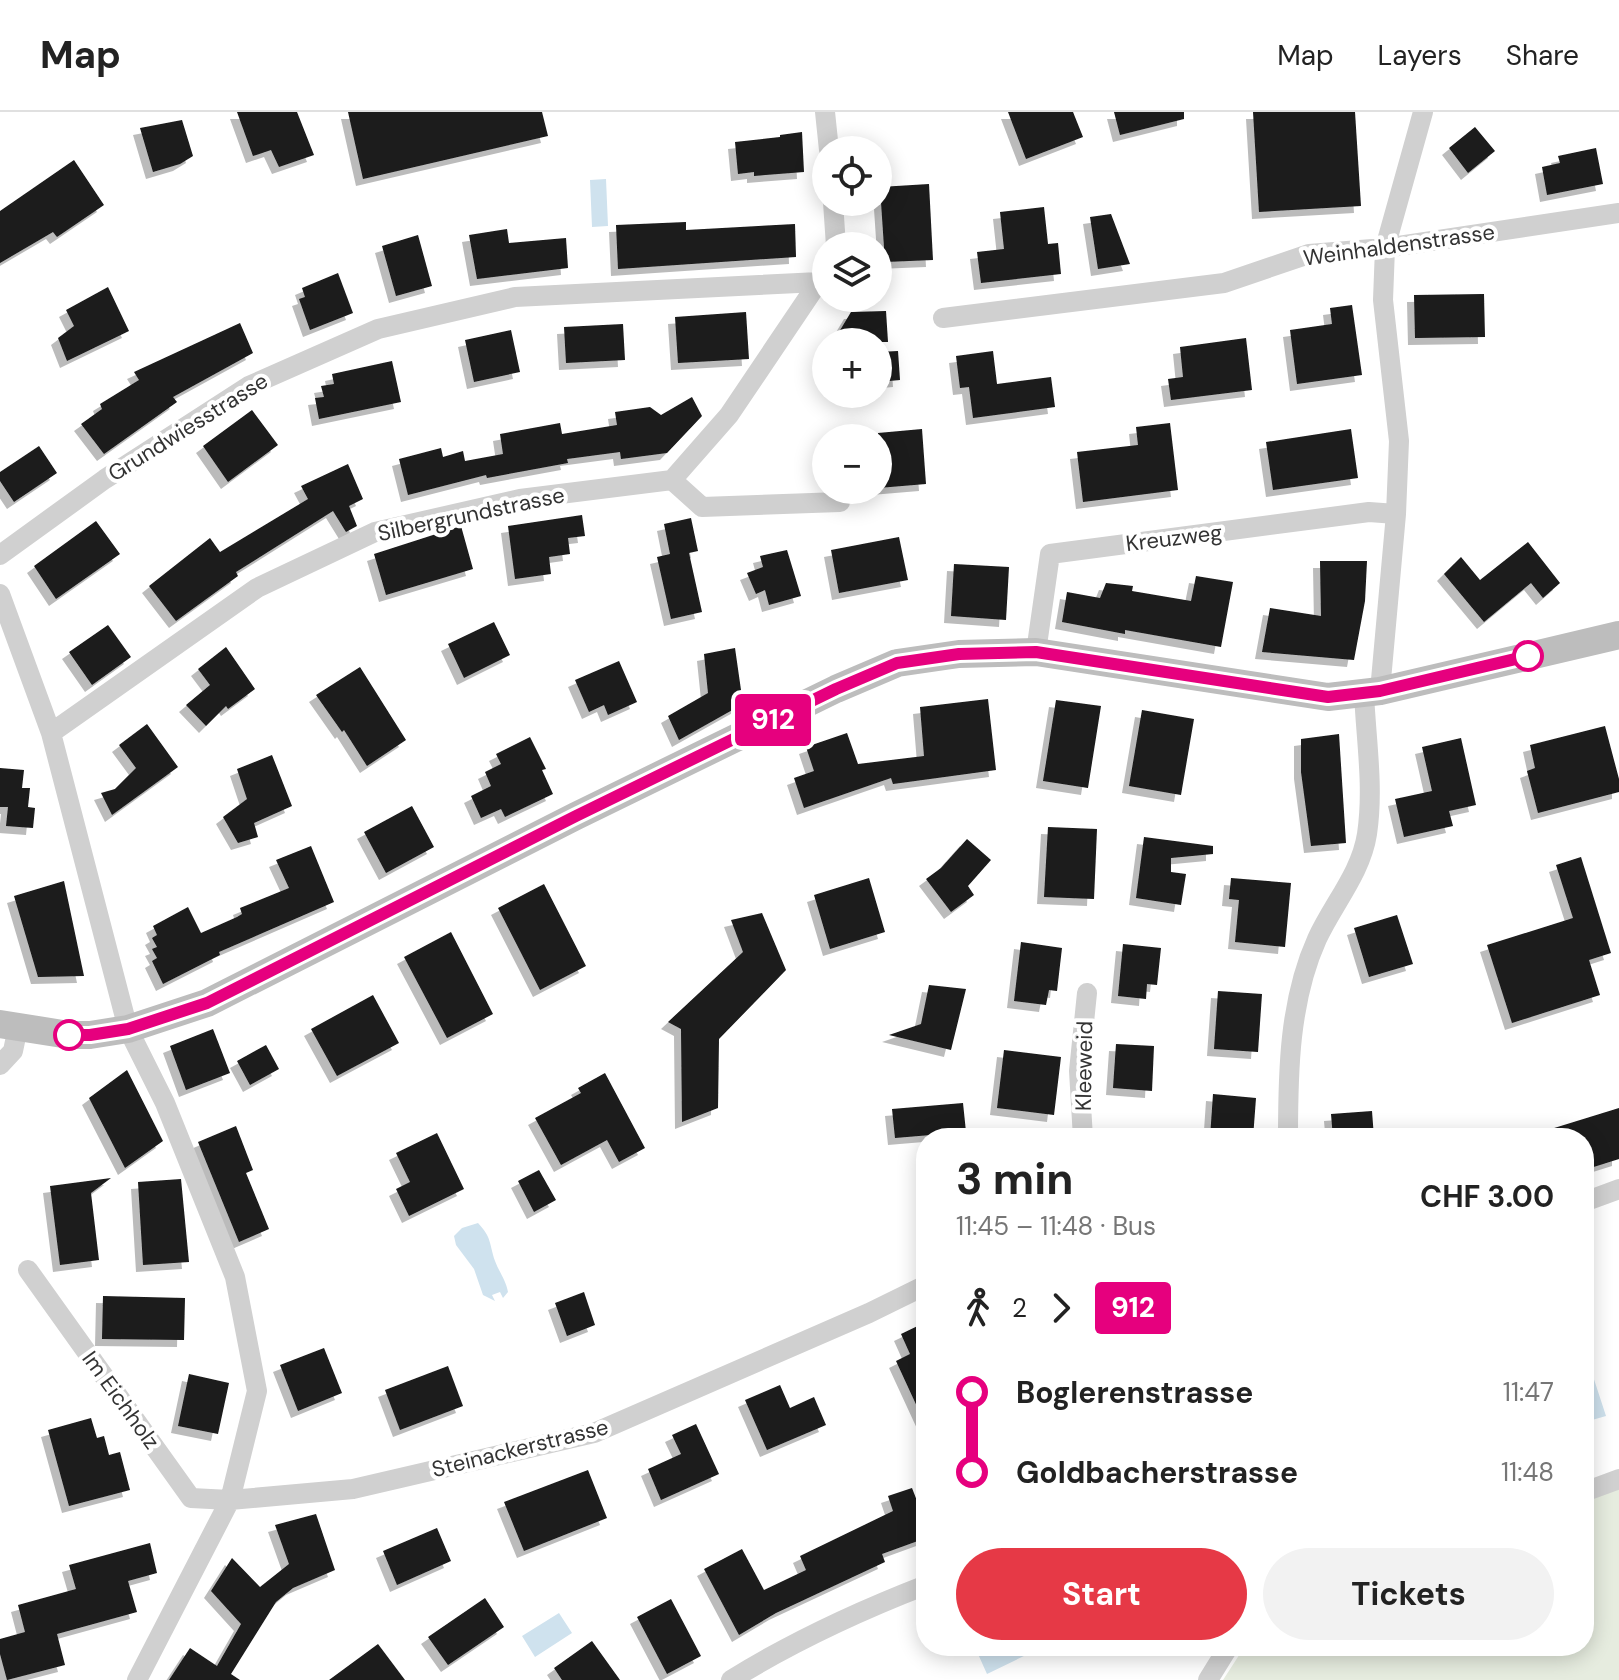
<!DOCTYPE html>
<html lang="en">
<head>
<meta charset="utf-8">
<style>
	:root { --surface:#fff; --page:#f2f2f2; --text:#222; --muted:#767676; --line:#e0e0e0; --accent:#e63946 }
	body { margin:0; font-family:"DM Sans",sans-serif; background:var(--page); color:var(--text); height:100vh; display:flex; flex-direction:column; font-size:30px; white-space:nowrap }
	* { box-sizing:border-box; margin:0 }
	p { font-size:26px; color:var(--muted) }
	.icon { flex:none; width:44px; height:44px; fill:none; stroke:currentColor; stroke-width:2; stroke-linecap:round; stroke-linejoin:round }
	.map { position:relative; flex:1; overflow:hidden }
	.details { position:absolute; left:916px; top:1016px; width:678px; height:528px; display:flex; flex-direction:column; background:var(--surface); border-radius:32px; box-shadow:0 4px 20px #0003 }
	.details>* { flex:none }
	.badge { padding:0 16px; border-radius:6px; font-size:28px; line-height:52px }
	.controls { position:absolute; left:812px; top:24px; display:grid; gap:16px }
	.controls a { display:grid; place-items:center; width:80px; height:80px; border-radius:50%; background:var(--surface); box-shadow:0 4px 20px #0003; font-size:40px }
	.map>.badge { position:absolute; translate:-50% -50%; box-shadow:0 0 0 4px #fff }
	.legs { display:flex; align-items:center; gap:12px; height:88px; padding:0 40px; font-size:26px }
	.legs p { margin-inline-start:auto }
	.head { display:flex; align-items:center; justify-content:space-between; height:136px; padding:0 40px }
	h1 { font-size:44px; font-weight:700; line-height:60px }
	.button { display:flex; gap:16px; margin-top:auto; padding:16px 40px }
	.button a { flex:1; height:92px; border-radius:48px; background:var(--accent); color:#fff; font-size:32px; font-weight:700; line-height:92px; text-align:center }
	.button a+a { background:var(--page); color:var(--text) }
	ul { padding:0 40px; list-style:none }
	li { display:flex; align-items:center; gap:28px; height:80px; font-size:30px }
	li i { display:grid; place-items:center; width:12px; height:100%; margin:0 10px; background:currentColor }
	li i::after { content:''; width:20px; height:20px; margin:-10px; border:6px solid; border-radius:50%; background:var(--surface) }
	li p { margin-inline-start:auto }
	li:first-child i { background:linear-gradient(#0000 50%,currentColor 0) }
	li:last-child i { background:linear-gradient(currentColor 50%,#0000 0) }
	header { display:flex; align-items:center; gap:48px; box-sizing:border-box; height:112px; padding:0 40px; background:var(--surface); border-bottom:2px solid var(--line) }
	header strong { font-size:38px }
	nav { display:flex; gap:44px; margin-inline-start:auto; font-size:28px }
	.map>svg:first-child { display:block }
	.green { fill:#e6ecdf }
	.water { fill:#cfe2ee }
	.building { fill:#1a1a1a; filter:url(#shadow) }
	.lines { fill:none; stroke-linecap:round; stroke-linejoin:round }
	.minor { stroke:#d0d0d0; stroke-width:20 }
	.secondary { stroke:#bdbdbd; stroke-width:28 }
	.line-1-casing { stroke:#fff; stroke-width:18 }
	.line-1 { stroke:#e6007e; stroke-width:12 }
	.stop-1-dot { fill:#fff; stroke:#e6007e; stroke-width:4 }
	.labels { text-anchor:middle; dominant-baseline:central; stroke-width:8; stroke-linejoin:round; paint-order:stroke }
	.street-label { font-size:22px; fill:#333; stroke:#fff }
</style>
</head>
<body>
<header>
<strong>Map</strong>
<nav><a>Map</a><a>Layers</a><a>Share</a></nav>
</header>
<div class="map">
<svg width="1619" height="1568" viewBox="0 0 1619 1568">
	<defs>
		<filter id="shadow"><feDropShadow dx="-7" dy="7" stdDeviation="0" flood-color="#0004"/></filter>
	</defs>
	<rect width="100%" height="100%" fill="#fff"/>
	<path class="green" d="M1619,1367V1568H1223L1245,1534H1584V1380Z"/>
	<path class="water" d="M606,67L608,114L592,115L590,68Z
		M478,1111C492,1126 489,1131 495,1149C499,1160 506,1168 508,1180L503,1186L500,1180L492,1183L495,1189L483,1183L474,1157L456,1133L454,1124L462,1116Z
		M1588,1249L1606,1304L1592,1308L1584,1282V1250Z
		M559,1501L572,1521L535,1545L522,1524Z
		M996,1534H1022L1026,1543L987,1562L978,1542Z"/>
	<path class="building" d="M237,0H297L314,43L279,55L271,38L253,44Z
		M348,0H542L548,24L363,67Z
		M1008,0H1073L1083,25L1026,47Z
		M1114,0H1184V7L1120,23Z
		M1253,0H1355L1361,94L1259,100Z
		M182,8L193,44L180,52L153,60L140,16Z
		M1475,15L1495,39L1468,61L1449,36Z
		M802,20L804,60L754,64V60L738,62L735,30L780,25V23Z
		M1596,36L1603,72L1547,83L1542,55L1560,51L1558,44Z
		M74,48L104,93L57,125L53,120L0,151V99Z
		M929,72L933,148L885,150L880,75Z
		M1044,95L1048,132L1058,131L1061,162L981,171L977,140L1004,137L1000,100Z
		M1111,102L1130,152L1098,157L1090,105Z
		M686,110V118L795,112L796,145L618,157L616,113Z
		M507,117L509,131L566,126L568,156L477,167L469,123Z
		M418,123L432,174L396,184L382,134Z
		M338,161L353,201L310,218L299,187L305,185L302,176Z
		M108,175L129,219L67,249L58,226L74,214L66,198Z
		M1484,182L1485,225L1415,226L1414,183Z
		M1352,193L1362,263L1297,272L1290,218L1332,212L1330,196Z
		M886,199L888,230H833L851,200Z
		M746,200L749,247L678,251L675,205Z
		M240,211L253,241L173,285L177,290L104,342L81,312L102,297L100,292L139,268L134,260Z
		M623,212L625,248L566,251L564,215Z
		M511,218L520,260L474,270L465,228Z
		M1246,226L1252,278L1171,288L1168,267L1183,265L1180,235Z
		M898,239L900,268L878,270V240Z
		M993,239L997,272L1051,265L1055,295L973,306L969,275L960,276L956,244Z
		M392,249L401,290L319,307L315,286L324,285L321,274L334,272L332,262Z
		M692,285L702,304L667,341L621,347L620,340L567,347L568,351L487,366L486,363L408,383L399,347L441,336L443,345L463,339L465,349L503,342L500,322L560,311L562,322L617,313L615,300L650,295L661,303Z
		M252,298L278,333L228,370L203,334Z
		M1170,311L1178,378L1083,390L1077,340L1138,333L1136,315Z
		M922,317L926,372L878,376V321Z
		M1351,317L1358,366L1273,378L1266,330Z
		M39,334L57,361L14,390L0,369V360Z
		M348,352L363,387L349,394L357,414L346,420L333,399L236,460L238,464L176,509L149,474L210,426L220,440L308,387L301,374Z
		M582,403L585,424L568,426L570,442L549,445L551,462L515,467L508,414Z
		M691,406L698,439L689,441L702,500L671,507L657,445L670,442L664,412Z
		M96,409L120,442L56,487L34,454Z
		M461,414L473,457L386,483L374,442Z
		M899,425L908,468L839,481L831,438Z
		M1528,430L1560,471L1543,486L1531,471L1484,510L1444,462L1461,445L1480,468Z
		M787,438L801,484L769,493L765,478L756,482L747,461L763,455L760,444Z
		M1320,449H1367L1365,489L1354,548L1262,540L1270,496L1321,504Z
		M954,452L1009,455L1006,508L951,504Z
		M1196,464L1233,470L1221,535L1125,518V522L1062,510L1067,480L1100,486L1106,471L1133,474L1132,479L1191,489Z
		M494,510L510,543L464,566L448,532Z
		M108,513L131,545L92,573L69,540Z
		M226,535L255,577L228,597L226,594L206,614L186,593L210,573L198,557Z
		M735,536L743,592L679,628L668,604L708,581L704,542Z
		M619,549L637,590L608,603L604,593L589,600L575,568Z
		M360,555L406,628L367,654L344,618L342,620L316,583Z
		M988,587L996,658L893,672L891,666L804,696L794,666L814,659L806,635L847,621L858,652L924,644L920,595Z
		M1056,588L1101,594L1088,676L1043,669Z
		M1142,598L1194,607L1181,683L1129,674Z
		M147,612L178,655L112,703L101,681L115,677L136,656L119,633Z
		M1605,614L1619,667V680L1538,701L1527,659L1535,656L1530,633Z
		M1339,622L1346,731L1311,734L1301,660V627Z
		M530,625L546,657L542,658L553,682L505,705L501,697L481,706L471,684L491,674L485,660L501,652L496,642Z
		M1461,626L1476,693L1449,699L1453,714L1404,725L1395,687L1432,679L1422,635Z
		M272,643L292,694L254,711L258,725L238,731L223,705L247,687L237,657Z
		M0,656L24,658L22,676H30L28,695L35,696L33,716L6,714L8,695H0Z
		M412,694L434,735L386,761L364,720Z
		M1048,715L1097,717L1094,787L1044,785Z
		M1144,725L1213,734V742L1171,746V760L1186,762L1181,793L1136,786Z
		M967,727L991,748L968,774L974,783L951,800L926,767L941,756Z
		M311,734L334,790L219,840L220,843L163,872L152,849L157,846L152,837L157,835L152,826L157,823L153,814L188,795L201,821L237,805L242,802L240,796L289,776L276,748Z
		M1581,745L1611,841L1589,848L1600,883L1512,911L1487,833L1573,806L1556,753Z
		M869,766L885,820L830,837L814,783Z
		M1231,766L1291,771L1285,835L1235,830L1239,788L1229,787Z
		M64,769L84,864L38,865L14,784Z
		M544,772L586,854L540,878L498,796Z
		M762,801L786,858L719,927L718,996L682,1010L681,917L668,910L743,840L731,808Z
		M1397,803L1413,852L1369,865L1354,816Z
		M451,820L493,902L447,926L404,845Z
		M1021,830L1062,836L1057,879L1049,878L1046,893L1014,889Z
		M1123,832L1161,836L1157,873L1147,872L1146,887L1118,884Z
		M929,873L966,877L951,938L889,923L921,912Z
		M1218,879L1262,882L1258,940L1214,937Z
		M373,883L399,931L337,964L311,917Z
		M213,917L230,961L186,978L170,934Z
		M1116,932L1154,934L1152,979L1113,976Z
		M266,933L279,957L250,973L237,949Z
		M1004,938L1061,945L1054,1003L997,996Z
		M127,958L163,1029L125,1056L89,986Z
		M605,961L645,1036L619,1050L607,1028L561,1053L535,1006L581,981L578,976Z
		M1213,982L1256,986L1253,1026H1210Z
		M963,991L966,1020L895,1026L892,997Z
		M1619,996V1047L1584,1058V1026H1539L1538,1021Z
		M1372,999L1374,1026H1333L1331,1002Z
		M236,1014L253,1058L246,1061L269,1117L239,1130L198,1030Z
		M437,1021L464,1077L409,1104L396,1077L410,1070L396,1041Z
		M539,1058L556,1088L534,1100L518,1069Z
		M111,1066L91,1081L99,1148L60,1153L50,1074Z
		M181,1067L189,1150L143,1153L138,1070Z
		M584,1180L595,1213L567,1224L555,1191Z
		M103,1184L185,1186L184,1228L102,1227Z
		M926,1210V1314L896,1249L910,1242L901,1222Z
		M324,1236L342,1281L298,1299L280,1253Z
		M448,1254L463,1294L400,1318L385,1278Z
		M189,1262L229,1271L218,1322L178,1314Z
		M780,1273L790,1296L814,1285L826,1313L767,1338L745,1288Z
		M91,1306L97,1326L104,1324L109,1343L120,1340L130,1378L69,1394L48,1318Z
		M696,1312L719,1362L661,1388L648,1357L681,1342L672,1323Z
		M588,1358L607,1406L524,1439L504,1390Z
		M912,1376L919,1394L926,1392V1426L882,1442L885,1450L776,1501L739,1523L704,1457L742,1437L764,1478L806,1458L800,1444L893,1399L888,1384Z
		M316,1402L335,1458L293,1476L276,1490L231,1562L240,1568H169L190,1536L217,1554L241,1512L211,1479L232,1446L260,1475L289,1452L275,1413Z
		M437,1416L451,1449L397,1473L383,1439Z
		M150,1431L157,1461L128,1469L137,1500L57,1522L65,1553L7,1568L0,1542V1527L25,1520L18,1493L76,1477L69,1453Z
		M485,1486L504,1515L448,1553L428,1525Z
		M671,1487L701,1544L667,1562L637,1505Z
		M592,1529L620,1568H562L554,1556Z
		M378,1532L405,1568H329Z"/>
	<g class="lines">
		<path class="minor" d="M825,0L829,38
			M833,90L836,134
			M943,206L1224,171L1309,142L1385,136L1619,101
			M672,368L729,303L824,162
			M0,443L105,367L249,274L378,217L515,185L819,170
			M0,482L51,621L128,917L165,991L235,1165L257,1279L230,1388L137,1568
			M1036,540L1050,442L1369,400L1396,402
			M1380,579L1396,402L1399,329L1383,188L1385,136L1423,0
			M51,621L257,476L375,420L520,387L672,368L702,395L840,390
			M0,953L13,939L18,915
			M1083,1026L1079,959L1087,881
			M1288,1026C1288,960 1289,889 1317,827C1333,792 1361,761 1367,722C1374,675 1366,628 1364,581
			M1584,1090L1619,1077
			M28,1158L191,1386L230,1388L353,1377L594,1321L869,1201L926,1173
			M1584,1380L1619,1367
			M731,1568C792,1530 859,1499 926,1473
			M1208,1568L1229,1534"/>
		<path class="secondary" d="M0,912L69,923H90L128,917L207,891L576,704L836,577L897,551L959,542L1036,540L1328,585L1380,579L1619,523"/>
	</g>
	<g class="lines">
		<g class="line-1-casing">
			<path id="line-1" d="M69,923H90L128,917L207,891L576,704L836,577L897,551L959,542L1036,540L1328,585L1380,579L1528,544"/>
		</g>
		<use href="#line-1" class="line-1"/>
	</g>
	<g class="stop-1-dot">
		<circle cx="1528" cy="544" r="14"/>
		<circle cx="69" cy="923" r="14"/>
	</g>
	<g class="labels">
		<g class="street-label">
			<text transform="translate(1399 133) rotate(-8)">Weinhaldenstrasse</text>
			<text transform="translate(188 315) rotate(-32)">Grundwiesstrasse</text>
			<text transform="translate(471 402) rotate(-12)">Silbergrundstrasse</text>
			<text transform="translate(1174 426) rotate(-7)">Kreuzweg</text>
			<text transform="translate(1084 954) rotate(-89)">Kleeweid</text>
			<text transform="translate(121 1288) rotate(54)">Im Eichholz</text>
			<text transform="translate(520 1336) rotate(-14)">Steinackerstrasse</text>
		</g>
	</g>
</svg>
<div class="controls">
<a><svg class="icon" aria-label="locate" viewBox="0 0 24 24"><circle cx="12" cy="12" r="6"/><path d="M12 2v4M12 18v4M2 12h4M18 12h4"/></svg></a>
<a><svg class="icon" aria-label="layers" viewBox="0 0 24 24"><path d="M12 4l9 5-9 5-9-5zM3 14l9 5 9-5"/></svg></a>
<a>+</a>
<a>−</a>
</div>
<b class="badge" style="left:773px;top:608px;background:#e6007e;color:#fff">912</b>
<section class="details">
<div class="head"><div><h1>3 min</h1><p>11:45 – 11:48 · Bus</p></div><b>CHF 3.00</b></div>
<div class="legs"><svg class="icon" aria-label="walk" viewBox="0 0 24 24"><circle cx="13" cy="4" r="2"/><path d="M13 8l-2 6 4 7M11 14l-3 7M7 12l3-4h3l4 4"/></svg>2<svg class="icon" aria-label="forward" viewBox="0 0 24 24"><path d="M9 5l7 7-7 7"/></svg><b class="badge" style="background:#e6007e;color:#fff">912</b></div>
<ul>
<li><i style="color:#e6007e"></i><b>Boglerenstrasse</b><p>11:47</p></li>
<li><i style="color:#e6007e"></i><b>Goldbacherstrasse</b><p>11:48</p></li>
</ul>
<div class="button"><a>Start</a><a>Tickets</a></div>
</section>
</div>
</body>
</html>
